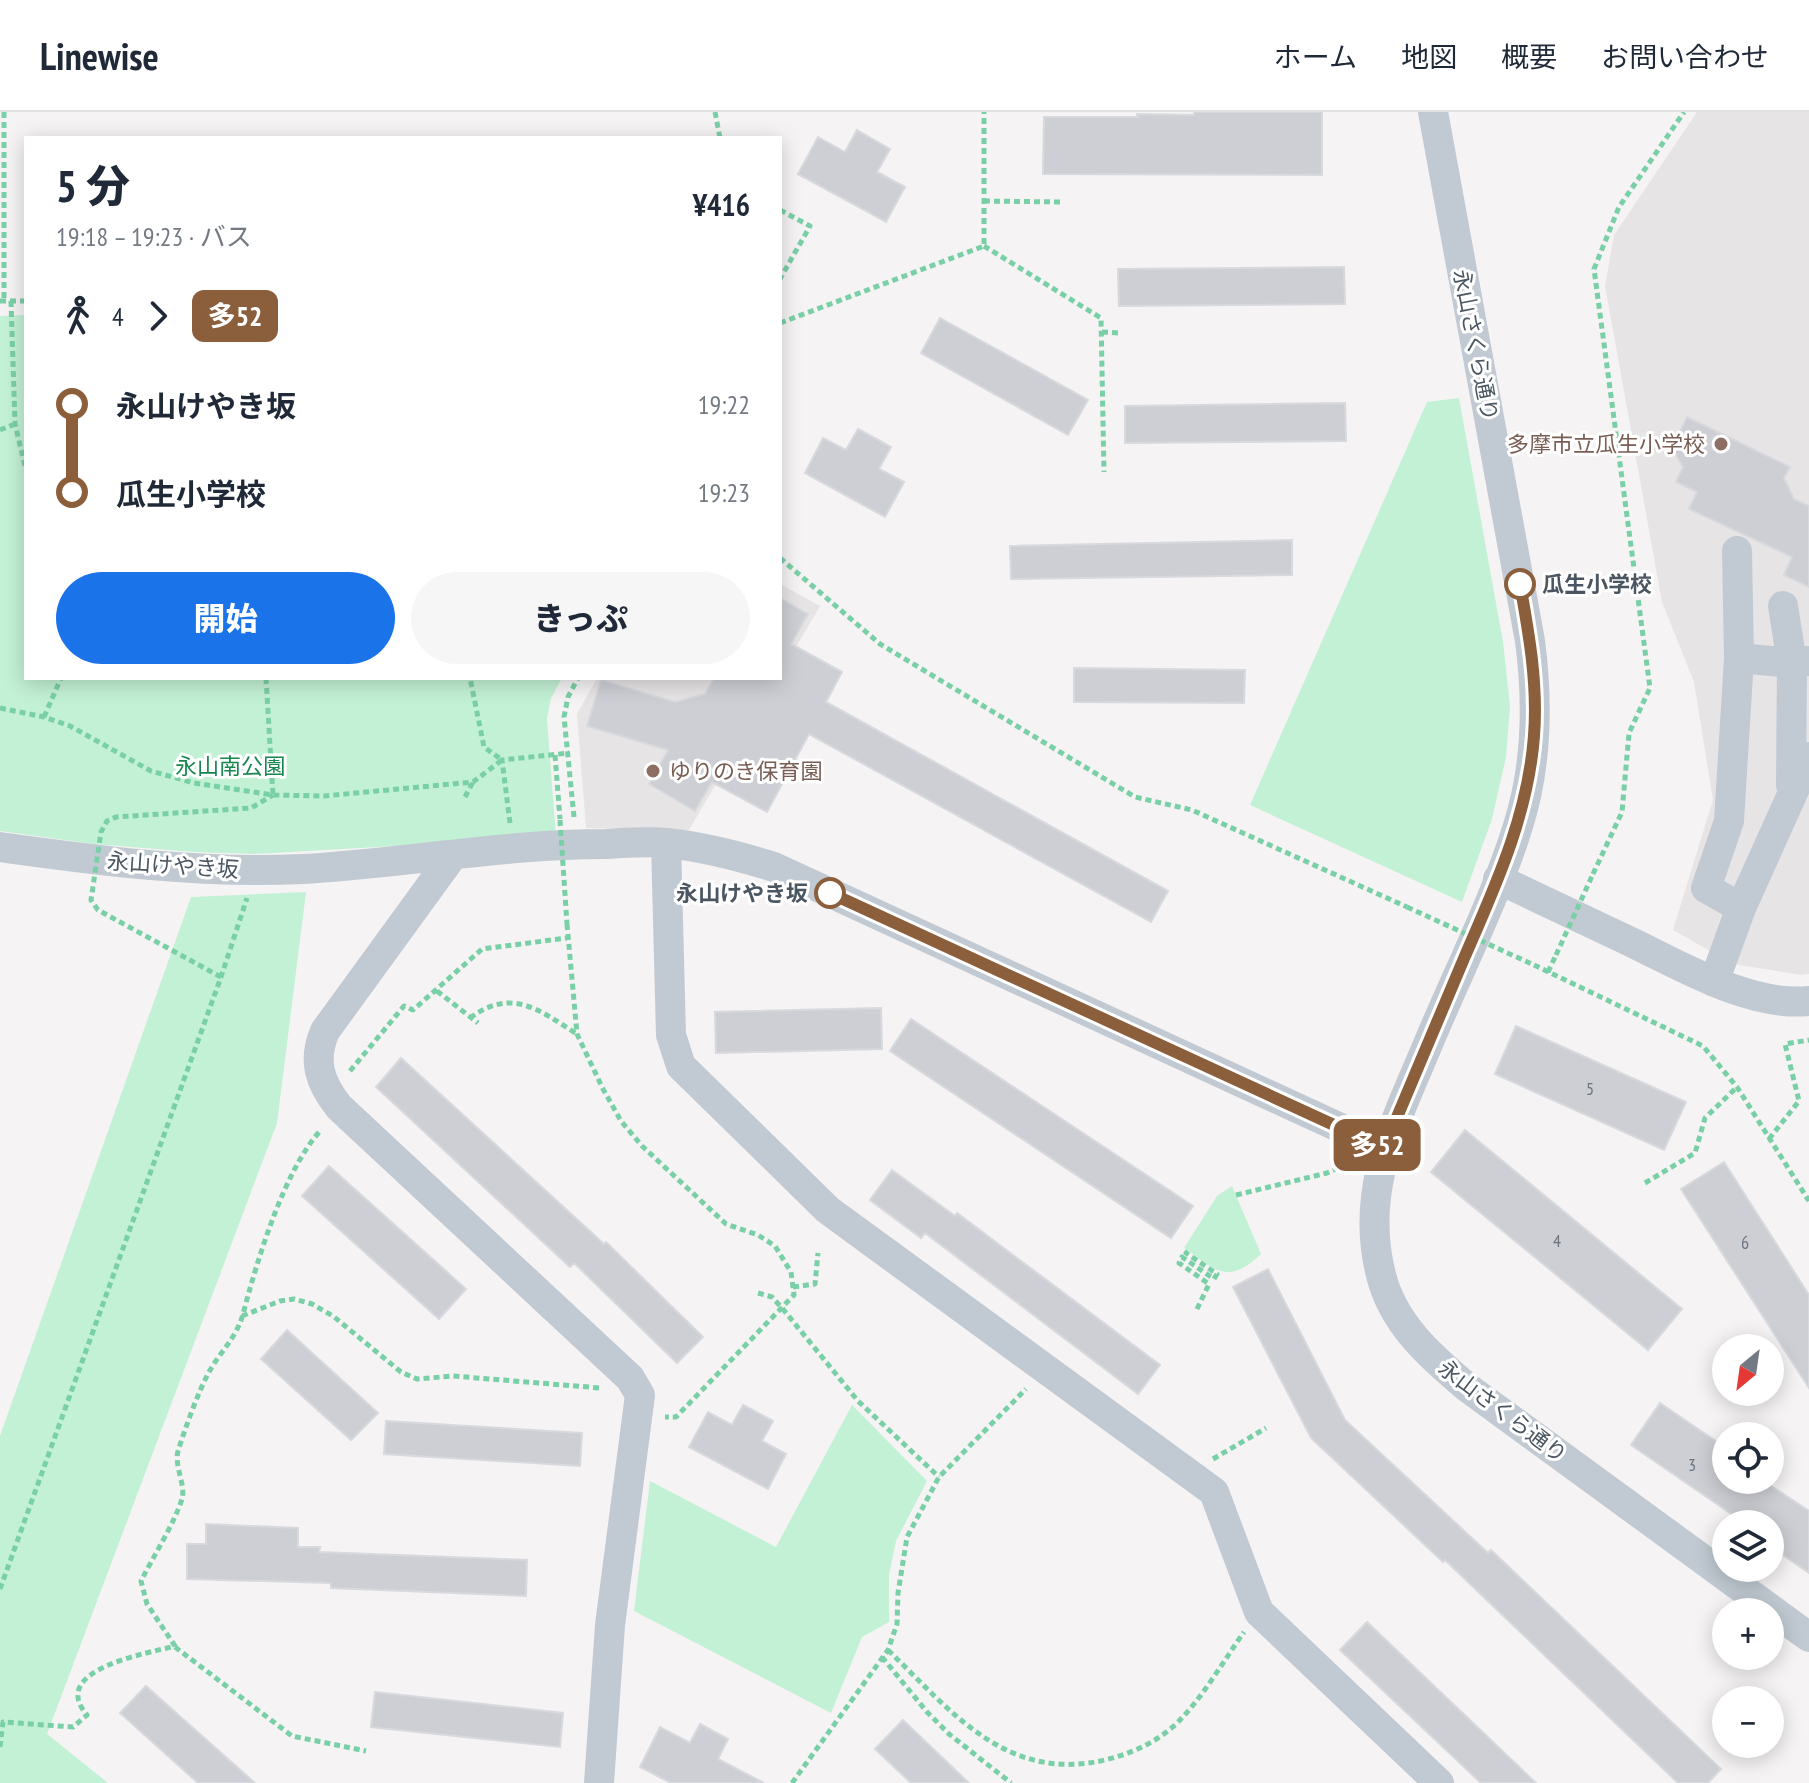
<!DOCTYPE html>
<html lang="ja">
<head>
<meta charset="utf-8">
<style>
	:root { --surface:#fff; --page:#f6f6f7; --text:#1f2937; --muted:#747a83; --line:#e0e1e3; --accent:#1a73e8 }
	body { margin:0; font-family:"PT Sans Narrow","Noto Sans JP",sans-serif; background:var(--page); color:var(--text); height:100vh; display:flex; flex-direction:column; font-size:30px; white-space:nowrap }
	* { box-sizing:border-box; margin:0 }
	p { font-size:26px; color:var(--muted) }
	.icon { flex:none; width:44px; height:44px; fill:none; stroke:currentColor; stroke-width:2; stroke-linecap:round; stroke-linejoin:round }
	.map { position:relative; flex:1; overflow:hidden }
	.details { position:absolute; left:24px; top:24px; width:758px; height:544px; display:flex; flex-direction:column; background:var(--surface); border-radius:0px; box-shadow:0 4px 20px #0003 }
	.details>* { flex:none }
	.badge { padding:0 16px; border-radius:12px; font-size:28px; line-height:52px }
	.needle { width:52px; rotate:209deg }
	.controls { position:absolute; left:1712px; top:1222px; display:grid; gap:16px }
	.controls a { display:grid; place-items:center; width:72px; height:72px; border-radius:50%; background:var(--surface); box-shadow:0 4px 20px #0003; font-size:40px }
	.map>.badge { position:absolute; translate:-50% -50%; box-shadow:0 0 0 4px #fff }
	.legs { display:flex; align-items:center; gap:12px; height:88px; padding:0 32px; font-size:26px }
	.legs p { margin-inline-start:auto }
	.summary { display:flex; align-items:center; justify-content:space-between; height:136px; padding:0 32px }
	h1 { font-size:44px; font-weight:800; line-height:60px }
	.button { display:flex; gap:16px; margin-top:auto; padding:16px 32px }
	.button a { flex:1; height:92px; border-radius:48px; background:var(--accent); color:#fff; font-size:32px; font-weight:800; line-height:92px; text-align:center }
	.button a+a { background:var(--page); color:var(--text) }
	ul { padding:0 32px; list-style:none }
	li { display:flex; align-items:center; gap:28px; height:88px; font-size:30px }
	li i { display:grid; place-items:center; width:12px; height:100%; margin:0 10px; background:currentColor }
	li i::after { content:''; width:20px; height:20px; margin:-10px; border:6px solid; border-radius:50%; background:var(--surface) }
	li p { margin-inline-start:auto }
	li:first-child i { background:linear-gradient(#0000 50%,currentColor 0) }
	li:last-child i { background:linear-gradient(currentColor 50%,#0000 0) }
	header { display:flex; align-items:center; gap:48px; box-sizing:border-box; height:112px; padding:0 40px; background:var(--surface); border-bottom:2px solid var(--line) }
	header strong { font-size:38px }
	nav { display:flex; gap:44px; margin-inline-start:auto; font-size:28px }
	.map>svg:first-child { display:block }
	.education { fill:#e6e4e5 }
	.green { fill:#c3f1d5 }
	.building { fill:#cdcfd5; stroke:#d7d9de; stroke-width:2 }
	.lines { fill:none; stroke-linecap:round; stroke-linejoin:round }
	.path { stroke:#7ad0a6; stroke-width:5; stroke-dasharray:6 4; stroke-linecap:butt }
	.minor { stroke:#c1cad2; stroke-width:30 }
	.path-bridge { stroke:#7ad0a6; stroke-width:5; stroke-dasharray:6 4; stroke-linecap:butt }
	.line-1-casing { stroke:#fff; stroke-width:18 }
	.line-1 { stroke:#8b5e3c; stroke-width:12 }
	.education-dot { fill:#8d6e63; stroke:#fff; stroke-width:3 }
	.stop-1-dot { fill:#fff; stroke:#8b5e3c; stroke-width:4 }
	.labels { text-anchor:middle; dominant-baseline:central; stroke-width:6; stroke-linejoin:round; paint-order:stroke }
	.number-label { font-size:18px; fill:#6b747e }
	.street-label { font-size:22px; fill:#4a5661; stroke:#fff }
	.education-label { font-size:22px; fill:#785e54; stroke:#fff; text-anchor:end }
	.stop-label { font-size:22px; font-weight:bold; fill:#4a5661; stroke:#fff; text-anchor:start }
	.park-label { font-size:22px; fill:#17864f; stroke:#fff }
</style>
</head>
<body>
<header>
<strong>Linewise</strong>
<nav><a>ホーム</a><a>地図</a><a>概要</a><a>お問い合わせ</a></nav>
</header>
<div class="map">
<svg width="1809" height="1671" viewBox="0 0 1809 1671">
	<rect width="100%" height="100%" fill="#f5f3f3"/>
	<path class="education" d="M1697,0H1809V862L1801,863L1733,852L1673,818L1713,688L1694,570L1662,490L1605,174L1614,123Z
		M780,472L820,494L780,562Z
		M597,566H778L689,718L586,716L577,602Z"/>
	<path class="green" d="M26,203V566H562L551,586L547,607L556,725L255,742L194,740L94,732L0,719V204Z
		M1459,286L1503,530L1510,594L1506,645L1492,707L1462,790L1250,693L1427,290Z
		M306,780L277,1011L47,1622L108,1671H0V1324L191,785Z
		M1232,1074L1261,1142C1227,1174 1216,1158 1184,1136L1217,1084Z
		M852,1293L927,1369L896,1429L889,1463V1510L862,1525L831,1601L634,1499L650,1369L776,1435Z"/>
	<path class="building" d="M1194,0H1322V63L1043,62L1044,5H1137V2L1194,3Z
		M857,18L890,37L877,60L905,75L886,110L798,62L818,25L845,40Z
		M1344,155L1345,192L1119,194L1118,157Z
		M940,206L1088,288L1068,323L921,241Z
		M1345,291L1346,329L1125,331V294Z
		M1687,305L1790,355L1784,366L1794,387L1809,394V475L1784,463L1792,445L1689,397L1697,380L1676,370L1683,355L1672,336Z
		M858,317L891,335L879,357L904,370L885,405L805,361L823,326L846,338Z
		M1292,428V463L1011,467L1010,434Z
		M780,486L808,502L791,532L842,560L826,590L1168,779L1151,810L809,622L767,700L712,670L695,699L649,672L668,638L587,614L601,568L675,590L705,582L714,566H780Z
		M1074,556L1245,558L1244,591L1074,590Z
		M881,896L882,937L716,941L715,900Z
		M911,907L1193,1094L1171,1126L890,939Z
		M1516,914L1686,990L1664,1038L1495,962Z
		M401,946L604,1132L606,1130L703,1225L677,1251L574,1151L570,1155L376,975Z
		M1465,1018L1682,1197L1648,1238L1431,1060Z
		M1724,1050L1809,1183V1276L1681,1077Z
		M329,1054L466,1177L439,1207L302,1084Z
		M892,1058L955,1104L957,1101L1160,1253L1138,1282L925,1121L921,1126L870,1088Z
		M1268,1157L1345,1308L1488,1441L1491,1438L1721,1657L1708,1671H1678L1445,1448L1443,1450L1311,1326L1233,1175Z
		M287,1218L378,1301L351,1328L261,1247Z
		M1660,1291L1726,1336V1368H1762L1809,1399V1461L1770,1434V1412H1746L1631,1333Z
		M743,1293L773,1309L762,1329L786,1342L768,1377L689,1335L708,1300L732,1313Z
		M386,1309L582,1321L580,1354L384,1342Z
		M206,1412L298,1416V1435H320L319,1440L527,1448L526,1484L331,1476V1471L187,1467V1432H206Z
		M1367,1510L1536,1671H1481L1340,1538Z
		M146,1574L255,1671H198L120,1601Z
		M375,1580L563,1601L560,1635L371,1615Z
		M903,1608L969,1671H911L875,1637Z
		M700,1612L728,1627L718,1647L764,1671H671L640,1655L660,1615L690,1631Z"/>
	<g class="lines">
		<path class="path" d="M4,0V189
			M715,0L720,26
			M984,89L1062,90
			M780,98L810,114L780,167
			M984,134L1101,206L1104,360
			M0,189H26
			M11,189L15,312L26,358
			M780,211L984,134V0
			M1102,220L1120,221
			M0,318L15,312
			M780,446L880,532L1135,685L1192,698L1407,795
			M266,566L273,683
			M0,596L44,605L70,614L151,659L194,671L273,683L324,684L473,670L502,648L484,635L470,566
			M44,605L61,566
			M555,643L560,707
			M465,685L473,670
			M574,705L564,605L568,585L578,566
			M510,711L502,648L569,641
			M1593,762L1622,700L1629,621L1650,576L1594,157L1619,95L1684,0
			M567,812L577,922L603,977L621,1009L642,1034L726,1112L758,1123L775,1134L791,1160L794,1183L676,1305H665
			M1534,853L1703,934L1737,975L1809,1089
			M1548,860L1556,843
			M437,879L478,911
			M470,906C512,875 539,898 577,922
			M350,959L404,894L413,898L482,837L567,826
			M1769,1027L1799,989L1785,932L1809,928
			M1645,1071L1695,1041L1705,1006L1737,975
			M1236,1083L1327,1061L1350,1051
			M1188,1139L1186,1141L1217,1162L1214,1167L1182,1145L1179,1151L1209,1172L1197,1197
			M793,1175L815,1172L818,1141
			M758,1181L772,1185L782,1196L858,1289L939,1365
			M242,1204L280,1189L294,1187L312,1192L333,1204L401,1260L417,1267L453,1264L600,1276
			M1213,1347L1266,1316
			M0,1477L221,865L247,786
			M175,1535L292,1624L366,1639
			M888,1538C951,1599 1006,1671 1105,1648C1133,1641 1158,1630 1179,1609C1202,1586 1225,1547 1244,1520
			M882,1545L927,1600L949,1622L1011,1671
			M0,1635L3,1610L73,1615L87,1603C47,1557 150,1541 175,1534L147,1492L141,1469C153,1445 174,1412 182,1387C186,1373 174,1354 178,1339C185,1317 198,1280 209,1260C220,1240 237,1225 243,1202C257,1149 284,1058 321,1018
			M792,1671L888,1538L897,1512L898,1481L907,1425L939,1365L1026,1277"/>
		<path class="minor" d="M1433,0L1530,529C1538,590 1537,654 1518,714C1495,788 1458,860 1428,932C1396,1009 1359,1077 1381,1163C1393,1212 1431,1245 1468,1276L1809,1525
			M1737,439L1739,546L1792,551L1809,549
			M1783,494L1792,551L1791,673
			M1739,546L1729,709L1706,776L1741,796
			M666,731L671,923L681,954L828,1098L1214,1380L1259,1500L1439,1671
			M0,735C101,749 201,762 303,757C405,751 504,732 606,732C626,731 647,729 667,731C704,735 739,744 774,755L1384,1036
			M453,743L325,919C312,949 320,971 339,995L630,1266L640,1283L610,1513L599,1671
			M1498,767C1543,788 1587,809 1631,830C1683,855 1750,895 1809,889
			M1714,870L1741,796L1809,645"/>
		<path class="path-bridge" d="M560,708L567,812
			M1407,795L1534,853
			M1556,843L1593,762
			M221,865L98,798L91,788L101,720L107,709L116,705L251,696L273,683"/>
	</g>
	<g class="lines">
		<g class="line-1-casing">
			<path id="line-1" d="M830,781L1384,1036C1411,972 1438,908 1465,844C1496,773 1528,703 1534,624C1538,572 1529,522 1520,472"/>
		</g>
		<use href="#line-1" class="line-1"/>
	</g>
	<g class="education-dot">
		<circle cx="1721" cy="332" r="8"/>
		<circle cx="653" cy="659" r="8"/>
	</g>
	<g class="stop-1-dot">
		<circle cx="1520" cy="472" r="14"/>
		<circle cx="830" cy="781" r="14"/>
	</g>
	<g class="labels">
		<g class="number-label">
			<text x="1590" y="976">5</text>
			<text x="1557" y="1128">4</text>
			<text x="1745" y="1130">6</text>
			<text x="1692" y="1352">3</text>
		</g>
		<g class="street-label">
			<text transform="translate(1476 233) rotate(79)">永山さくら通り</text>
			<text transform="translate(173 753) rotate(4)">永山けやき坂</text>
			<text transform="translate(1503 1299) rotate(37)">永山さくら通り</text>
		</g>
		<g class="education-label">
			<text x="1705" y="332">多摩市立瓜生小学校</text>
			<text x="669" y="659" text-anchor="start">ゆりのき保育園</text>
		</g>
		<g class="stop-label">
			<text x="1542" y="472">瓜生小学校</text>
			<text x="808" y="781" text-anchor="end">永山けやき坂</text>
		</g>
		<g class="park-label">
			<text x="230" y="654">永山南公園</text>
		</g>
	</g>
</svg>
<div class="controls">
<a><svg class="needle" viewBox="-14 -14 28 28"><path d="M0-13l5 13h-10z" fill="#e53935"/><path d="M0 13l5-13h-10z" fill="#747a83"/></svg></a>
<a><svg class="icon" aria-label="locate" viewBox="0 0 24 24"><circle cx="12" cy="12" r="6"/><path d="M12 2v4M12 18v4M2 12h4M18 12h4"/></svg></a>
<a><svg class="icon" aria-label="layers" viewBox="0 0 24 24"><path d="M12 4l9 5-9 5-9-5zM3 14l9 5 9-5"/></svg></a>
<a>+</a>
<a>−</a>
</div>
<b class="badge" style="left:1377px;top:1033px;background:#8b5e3c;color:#fff">多52</b>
<section class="details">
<div class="summary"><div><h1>5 分</h1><p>19:18 – 19:23 · バス</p></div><b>¥416</b></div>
<div class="legs"><svg class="icon" aria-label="walk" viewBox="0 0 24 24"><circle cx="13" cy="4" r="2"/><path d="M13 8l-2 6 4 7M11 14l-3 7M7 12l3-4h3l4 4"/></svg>4<svg class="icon" aria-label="forward" viewBox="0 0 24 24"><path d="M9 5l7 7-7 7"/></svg><b class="badge" style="background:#8b5e3c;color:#fff">多52</b></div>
<ul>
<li><i style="color:#8b5e3c"></i><b>永山けやき坂</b><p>19:22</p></li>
<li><i style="color:#8b5e3c"></i><b>瓜生小学校</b><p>19:23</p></li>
</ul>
<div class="button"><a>開始</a><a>きっぷ</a></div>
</section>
</div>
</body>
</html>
